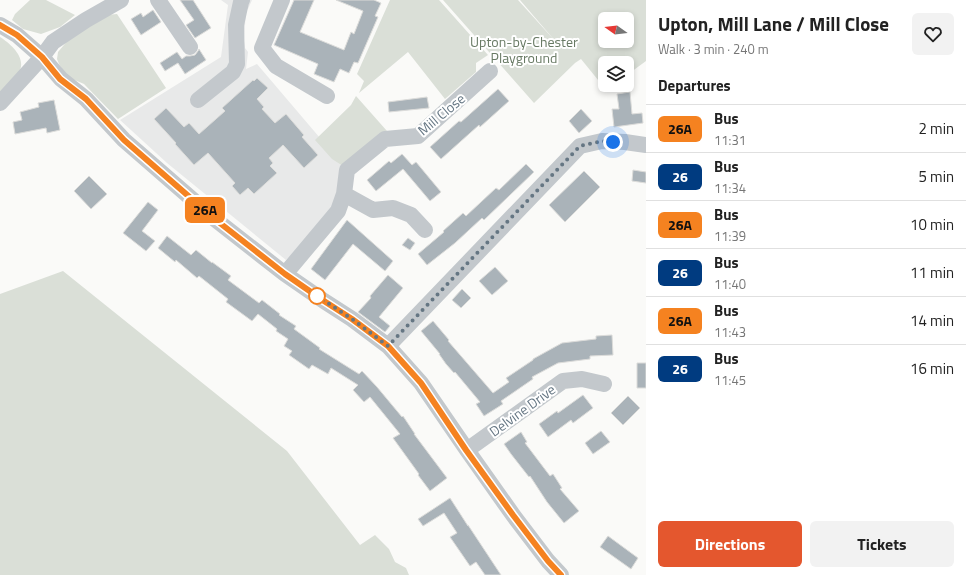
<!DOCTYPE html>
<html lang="en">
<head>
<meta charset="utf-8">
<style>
	:root { --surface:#fff; --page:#f2f2f2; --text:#222; --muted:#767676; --line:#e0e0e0; --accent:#e4572e }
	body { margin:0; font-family:"Titillium Web",sans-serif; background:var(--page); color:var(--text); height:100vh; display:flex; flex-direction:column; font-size:15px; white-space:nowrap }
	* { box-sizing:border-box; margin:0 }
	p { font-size:13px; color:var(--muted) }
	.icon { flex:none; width:22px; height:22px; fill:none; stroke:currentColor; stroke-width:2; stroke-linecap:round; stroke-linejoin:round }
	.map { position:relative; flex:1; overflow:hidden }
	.drawer { display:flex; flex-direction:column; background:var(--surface); width:320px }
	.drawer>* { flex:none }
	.badge { padding:0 8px; border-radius:6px; font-size:14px; line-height:26px }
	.needle { width:26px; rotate:284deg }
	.fabs { position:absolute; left:598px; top:12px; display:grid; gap:8px }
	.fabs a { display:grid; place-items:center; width:36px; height:36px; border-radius:6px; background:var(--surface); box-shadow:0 2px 6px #0003; font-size:20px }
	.you { position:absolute; width:20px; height:20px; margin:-10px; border:3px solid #fff; border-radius:50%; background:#1a73e8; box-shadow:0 0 0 6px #1a73e833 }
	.map>.badge { position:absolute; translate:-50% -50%; box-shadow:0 0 0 2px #fff }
	h2 { padding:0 12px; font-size:15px; line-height:36px }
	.round { display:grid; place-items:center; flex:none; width:42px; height:42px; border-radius:6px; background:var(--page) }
	.head { display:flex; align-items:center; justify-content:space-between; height:68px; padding:0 12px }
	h1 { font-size:19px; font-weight:700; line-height:30px }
	.action { display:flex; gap:8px; margin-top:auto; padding:8px 12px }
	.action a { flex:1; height:46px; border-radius:6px; background:var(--accent); color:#fff; font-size:16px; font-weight:700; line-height:46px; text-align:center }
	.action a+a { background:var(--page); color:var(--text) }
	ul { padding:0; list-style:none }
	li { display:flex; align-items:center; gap:12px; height:48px; padding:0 12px; border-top:1px solid var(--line) }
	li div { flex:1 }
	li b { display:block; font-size:15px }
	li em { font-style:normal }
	li .badge { min-width:44px; font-weight:700; text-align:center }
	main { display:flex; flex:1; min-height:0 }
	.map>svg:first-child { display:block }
	.built { fill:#e8e9e9 }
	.green { fill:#dadfd7; fill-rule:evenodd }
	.building { fill:#aab3b9; stroke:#dcdcda }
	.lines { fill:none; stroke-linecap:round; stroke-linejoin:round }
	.minor { stroke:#c3c8cc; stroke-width:16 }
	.line-casing { stroke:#fff; stroke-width:9 }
	.line { stroke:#f58220; stroke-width:6 }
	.walk { stroke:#657683; stroke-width:4; stroke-dasharray:0 7.2 }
	.stop-dot { fill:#fff; stroke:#f58220; stroke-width:2 }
	.labels { text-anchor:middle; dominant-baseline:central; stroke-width:4; stroke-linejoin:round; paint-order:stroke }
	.park-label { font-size:14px; fill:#687a64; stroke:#fff }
	.street-label { font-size:14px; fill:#657683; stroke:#fff }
</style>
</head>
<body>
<main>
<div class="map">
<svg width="646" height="575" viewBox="0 0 646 575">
	<rect width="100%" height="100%" fill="#fafaf8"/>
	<path class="built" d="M221,0H252L248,9L246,10L244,41L245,48L248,52L246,69L257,64L320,138L346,166L335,206L305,243L286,260L167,163L120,120L221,57L228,5Z"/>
	<path class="green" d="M30,0H46L75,15L60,27L41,34L23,29L12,20L15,14Z
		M390,0H439L488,55L476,63V72L445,99L408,52L359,93L364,81L357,74Z
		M443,0H518L556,42L520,0H646V61L627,75V63H605V85H614L607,91L581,59L575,63L534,103ZM605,19H627V41H605Z
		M117,14L166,88L118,119L84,84L70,78L64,72L59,64L57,59L58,52L69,39L107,15Z
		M0,37C11,44 27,58 19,72C15,80 6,90 0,97Z
		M356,96L387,131L343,166L332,159L315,140L351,105Z
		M63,271L287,451L360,545L375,535L389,549L395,562L406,568L409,575H0V294Z"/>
	<path class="building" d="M180,0H193L211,28L195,38L186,25L194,20Z
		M294,0H314L300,32L344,50L351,32L354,34L363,11L336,0H374L381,3L375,16L378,17L358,63L354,62L349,73L340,69L334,82L314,74L318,64L274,45Z
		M153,10L161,22L141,35L131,19L141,13L143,17Z
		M199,49L206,60L185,74L178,63L165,71L160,63L177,52L182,59L186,56H190L195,55L198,51Z
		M257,78L268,88L257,99L264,107L262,109L275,123L286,114L304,135L302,137L318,155L304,168L283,145L269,158L273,163L270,166L277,173L254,194L248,188L240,195L232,186L235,183L208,153L194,165L175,144L176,143L154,119L166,108L184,127L189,123L199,134L225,111L222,108L253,80L254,81Z
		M498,89L509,101L480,127L479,125L441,159L430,147L459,121L461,122Z
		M630,92L632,114L642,113L643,123L614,127L612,109H619L617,94Z
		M427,97L429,108L389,112L388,102Z
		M54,100L60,130L47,133L46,128L15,134L13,122L22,120L20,112L39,107L38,103Z
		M581,109L592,121L579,133L569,121Z
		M402,154L412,165L416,162L441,192L430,201L403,169L376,191L367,180L389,161L391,163Z
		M526,164L534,172L484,220L482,218L455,243L427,265L418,254L444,232L443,231L463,213L466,216L496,188L499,190Z
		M633,170L646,172V183L632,181Z
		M584,171L600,187L565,222L549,205Z
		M89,176L107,194L91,209L74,191Z
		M148,202L158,210L142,231L155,241L146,251L123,233Z
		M347,220L393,261L385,271L353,244L325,280L311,269Z
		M167,236L191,255L196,250L212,263V262L231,276L228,280L259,303L262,300L280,314L279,315L296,326L294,329L320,348L319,349L359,374L362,371L377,387L402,417L403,416L415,434H414L447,478L430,491L418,475L419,474L393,438L400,434L370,397L364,402L353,390L358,385L331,368L328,374L312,365L309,369L289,355L292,351L284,346L288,339L276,331L277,329L258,314L252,321L226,302L228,299L199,276L197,278L176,260L175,262L158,248Z
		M408,238L415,243L410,250L402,245Z
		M495,267L508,281L492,295L479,281Z
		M388,275L403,288L379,317L390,326L385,332L358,312L371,298L370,296Z
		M462,289L471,298L461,308L452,300Z
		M433,321L449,340L448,341L493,393L509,382L506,378L533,360V359L562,343L596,339V336L612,335L613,355L590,356V359L558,363L532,377L533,379L501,401L503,404L484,416L476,404L480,402L455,372L454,373L446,364L439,354H440L421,331Z
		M637,363H646V388H637Z
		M583,395L593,408L573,423L571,420L548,437L539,424L557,411L558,413Z
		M628,396L640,408L623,425L611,413Z
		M601,431L610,442L593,454L585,443Z
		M521,432L527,442L525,443L550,476L553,474L562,488L560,489L579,511L564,523L547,502L530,476L529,477L511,454L504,444Z
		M450,498L468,526V525L501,575H485L476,562L470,566L450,537L457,533L444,513L423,526L418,519Z
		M608,536L638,558L631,569L600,547Z"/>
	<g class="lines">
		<path class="minor" d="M158,0L190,47
			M282,0L262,48L276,66L327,96
			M0,25L17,35L42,57L61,79L86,99L124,140L216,220L285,274L324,301L352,319L388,346L421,383L467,450L513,515L548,561L561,575
			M198,100L233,72L237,64L236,25L241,2L242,0
			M0,103L42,57L53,42L86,20L121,0
			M344,194L373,210L393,208L411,215L425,230
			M285,274L338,211L344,194L347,170L385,139L418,136L490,71
			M388,346L580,146L602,141L625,142L646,145
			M467,450L563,381L582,379L604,384"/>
	</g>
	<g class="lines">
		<g class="line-casing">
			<path id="line" d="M0,25L17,35L42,57L60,79L86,99L124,140L216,220L285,274L324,301L352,319L388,346L421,383L466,450L513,515L548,561L561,575"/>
		</g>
		<use href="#line" class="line"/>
		<path class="walk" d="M317,296L311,292L352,319L388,346L580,146L602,141L613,142"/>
	</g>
	<circle class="stop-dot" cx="317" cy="296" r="8"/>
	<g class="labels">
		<g class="park-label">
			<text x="524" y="41">Upton-by-Chester<tspan x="524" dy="16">Playground</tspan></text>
		</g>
		<g class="street-label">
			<text transform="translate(441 114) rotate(-40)">Mill Close</text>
			<text transform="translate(522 410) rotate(-36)">Delvine Drive</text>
		</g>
	</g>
</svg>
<div class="fabs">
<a><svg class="needle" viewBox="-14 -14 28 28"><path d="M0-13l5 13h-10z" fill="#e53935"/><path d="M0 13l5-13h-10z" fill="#767676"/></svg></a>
<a><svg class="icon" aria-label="layers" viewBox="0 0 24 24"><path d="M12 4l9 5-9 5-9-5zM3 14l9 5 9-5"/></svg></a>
</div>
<div class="you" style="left:613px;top:142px"></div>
<b class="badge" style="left:205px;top:210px;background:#f58220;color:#111">26A</b>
</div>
<section class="drawer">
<div class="head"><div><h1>Upton, Mill Lane / Mill Close</h1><p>Walk · 3 min · 240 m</p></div><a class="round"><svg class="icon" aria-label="heart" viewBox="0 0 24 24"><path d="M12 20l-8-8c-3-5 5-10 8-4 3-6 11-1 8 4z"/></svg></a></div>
<h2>Departures</h2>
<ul>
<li><span class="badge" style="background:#f58220;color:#111">26A</span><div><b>Bus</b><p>11:31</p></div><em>2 min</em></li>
<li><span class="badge" style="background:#003b80;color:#fff">26</span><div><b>Bus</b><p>11:34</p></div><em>5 min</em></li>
<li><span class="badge" style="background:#f58220;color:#111">26A</span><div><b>Bus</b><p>11:39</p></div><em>10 min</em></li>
<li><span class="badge" style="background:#003b80;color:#fff">26</span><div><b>Bus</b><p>11:40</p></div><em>11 min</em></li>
<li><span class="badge" style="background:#f58220;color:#111">26A</span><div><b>Bus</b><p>11:43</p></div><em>14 min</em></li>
<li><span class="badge" style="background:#003b80;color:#fff">26</span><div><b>Bus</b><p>11:45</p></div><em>16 min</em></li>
</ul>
<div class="action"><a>Directions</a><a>Tickets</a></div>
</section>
</main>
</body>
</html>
